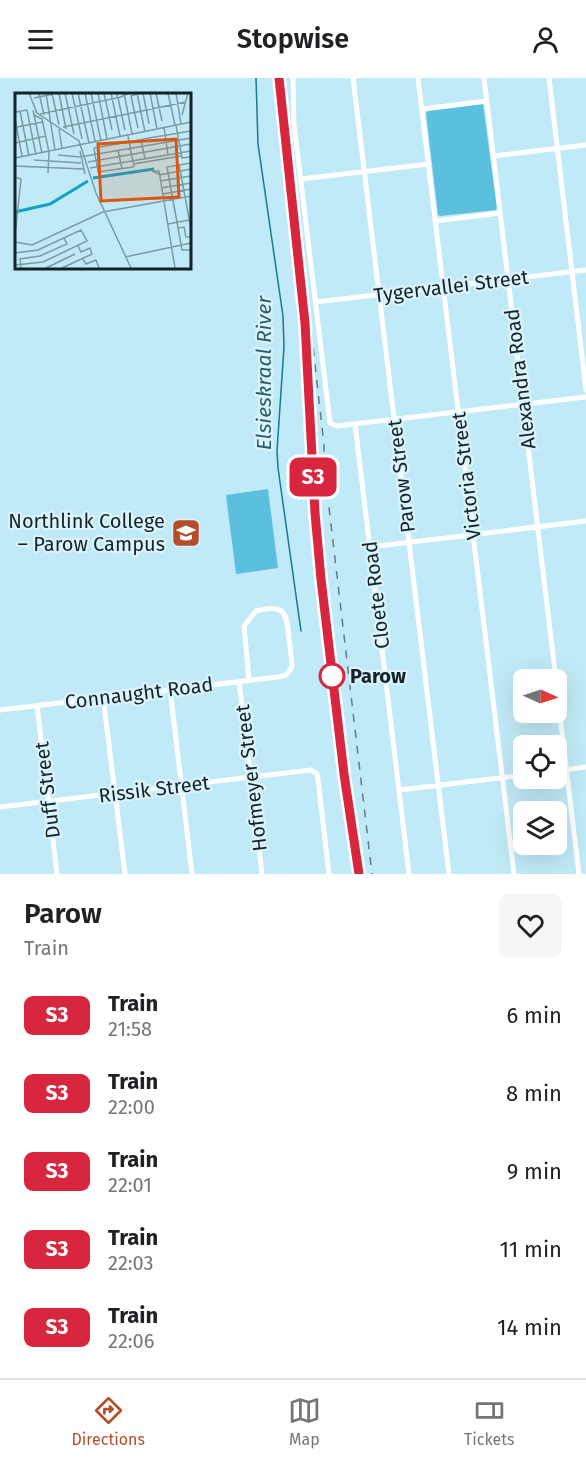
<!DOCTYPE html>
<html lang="en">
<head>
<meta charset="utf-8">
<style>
	:root { --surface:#fff; --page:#f6f6f6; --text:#202124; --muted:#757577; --line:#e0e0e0; --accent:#b54e28 }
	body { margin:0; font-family:"Fira Sans",sans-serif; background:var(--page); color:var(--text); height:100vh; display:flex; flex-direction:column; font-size:22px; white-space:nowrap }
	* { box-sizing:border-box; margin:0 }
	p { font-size:20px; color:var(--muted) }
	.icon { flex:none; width:33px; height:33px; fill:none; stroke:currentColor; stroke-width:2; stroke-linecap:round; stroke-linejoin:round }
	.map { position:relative; height:796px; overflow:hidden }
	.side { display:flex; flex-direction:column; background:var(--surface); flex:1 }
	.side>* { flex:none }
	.badge { padding:0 12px; border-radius:9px; font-size:21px; line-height:39px }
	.needle { width:39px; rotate:93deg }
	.tools { position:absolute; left:513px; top:591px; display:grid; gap:12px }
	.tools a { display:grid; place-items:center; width:54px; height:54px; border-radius:9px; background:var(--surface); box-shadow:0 6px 24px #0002; font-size:30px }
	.map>.badge { position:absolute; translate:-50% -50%; box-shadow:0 0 0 3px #fff }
	.round { display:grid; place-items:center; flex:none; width:63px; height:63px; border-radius:9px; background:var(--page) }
	.overview { display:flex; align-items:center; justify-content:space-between; height:102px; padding:0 24px }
	h1 { font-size:28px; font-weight:600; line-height:45px }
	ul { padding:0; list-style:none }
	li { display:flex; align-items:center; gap:18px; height:78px; padding:0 24px }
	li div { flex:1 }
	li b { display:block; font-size:22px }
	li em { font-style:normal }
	li .badge { min-width:66px; font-weight:700; text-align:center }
	header { display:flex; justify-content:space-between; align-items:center; height:78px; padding:0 24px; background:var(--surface); font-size:27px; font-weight:600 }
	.tab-bar { display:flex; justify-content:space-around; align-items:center; height:84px; border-top:2px solid var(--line); background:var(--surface); font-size:16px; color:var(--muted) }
	.tab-bar a { display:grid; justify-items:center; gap:3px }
	.tab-bar .current { color:var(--accent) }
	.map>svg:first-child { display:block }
	.green { fill:#5ac0dd }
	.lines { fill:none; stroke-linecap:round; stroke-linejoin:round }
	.stream { stroke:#127c94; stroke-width:1.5 }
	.street { stroke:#fff; stroke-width:5 }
	.rail { stroke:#607b84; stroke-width:1.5; stroke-dasharray:8 8; stroke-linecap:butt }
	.line-casing { stroke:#fff; stroke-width:14 }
	.line { stroke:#d7263d; stroke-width:9 }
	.stop-dot { fill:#fff; stroke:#d7263d; stroke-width:3 }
	.labels { text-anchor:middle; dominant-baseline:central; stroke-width:4.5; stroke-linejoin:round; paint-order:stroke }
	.street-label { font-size:20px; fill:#132328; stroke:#dbf4fc }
	.poi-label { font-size:20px; fill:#132328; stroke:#dbf4fc; text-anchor:end }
	.stop-label { font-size:20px; font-weight:bold; fill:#132328; stroke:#dbf4fc; text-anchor:start }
	.water-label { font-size:21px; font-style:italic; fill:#295c6a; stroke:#dbf4fc }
	.inset-river { fill:none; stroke:#12a2c3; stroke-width:3 }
	.inset-road { fill:none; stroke:#7b9aa4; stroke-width:1.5 }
	.view { fill:#dd560d; fill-opacity:0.15; stroke:#dd560d; stroke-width:3 }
	.inset-edge { fill:none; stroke:#132328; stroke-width:3 }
</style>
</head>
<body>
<header><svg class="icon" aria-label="menu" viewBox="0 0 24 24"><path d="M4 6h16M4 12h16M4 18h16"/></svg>Stopwise<svg class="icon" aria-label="person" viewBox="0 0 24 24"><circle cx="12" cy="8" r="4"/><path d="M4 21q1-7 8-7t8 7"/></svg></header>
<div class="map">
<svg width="586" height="796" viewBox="0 0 586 796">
	<rect width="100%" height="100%" fill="#c0eaf7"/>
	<path class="green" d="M483,26L497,130L496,132L440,138L438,137L426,35L428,33Z
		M268,411L278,490L236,496L226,417Z"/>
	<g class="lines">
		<path class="stream" d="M256,0L258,66L283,238L284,269L277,373L278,390L301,553"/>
		<path class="street" d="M293,0L294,46L330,345L337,348L586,319
			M353,0L449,796
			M418,0L514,796
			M484,0L556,602
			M549,0L586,312
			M422,31L487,23
			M493,78L586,67
			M301,101L429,86
			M435,143L500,135
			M316,224L586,192
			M355,346L409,796
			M370,469L586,443
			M239,603L262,796
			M556,605L579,796
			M170,611L192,796
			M103,619L125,796
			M37,627L57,796
			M0,632L278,599L286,597L292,589C292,580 290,570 289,561C287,535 285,525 256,533L244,548L249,602
			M556,693L586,689
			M399,712L524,697
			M0,729L311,692L317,696L318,701L329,796"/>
		<path class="rail" d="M273,0L299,245L318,501L340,697L355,796
			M283,0L324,367V387L372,796"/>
	</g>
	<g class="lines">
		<g class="line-casing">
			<path id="line" d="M279,0L305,245L315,435L321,501L344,696L359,796"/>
		</g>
		<use href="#line" class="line"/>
	</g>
	<defs>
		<g id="university-square" transform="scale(1.5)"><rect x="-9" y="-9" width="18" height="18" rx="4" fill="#b54e28" stroke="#dbf4fc"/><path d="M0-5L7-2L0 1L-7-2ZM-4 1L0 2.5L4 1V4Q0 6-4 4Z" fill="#fff"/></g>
	</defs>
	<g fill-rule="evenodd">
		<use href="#university-square" x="186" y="455"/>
	</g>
	<circle class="stop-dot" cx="332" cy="598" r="12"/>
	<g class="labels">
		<g class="street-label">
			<text transform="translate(451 208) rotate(-7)">Tygervallei Street</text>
			<text transform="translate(520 301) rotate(-97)">Alexandra Road</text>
			<text transform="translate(401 398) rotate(-97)">Parow Street</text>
			<text transform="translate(466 398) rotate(-97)">Victoria Street</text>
			<text transform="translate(376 517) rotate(-97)">Cloete Road</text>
			<text transform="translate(139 615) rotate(-7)">Connaught Road</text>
			<text transform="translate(251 700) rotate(-97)">Hofmeyer Street</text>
			<text transform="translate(154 711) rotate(-7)">Rissik Street</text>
			<text transform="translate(47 712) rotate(-97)">Duff Street</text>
		</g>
		<g class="poi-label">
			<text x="165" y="443">Northlink College<tspan x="165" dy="23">– Parow Campus</tspan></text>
		</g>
		<g class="stop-label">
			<text x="350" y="598">Parow</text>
		</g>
		<g class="water-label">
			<text transform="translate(264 295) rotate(-90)">Elsieskraal River</text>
		</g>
	</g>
	<g transform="translate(15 15)">
		<rect width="176" height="176" fill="#c0eaf7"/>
		<path class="inset-river" d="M78,85L139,76M0,119L35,111L73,88"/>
		<path class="inset-road" d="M14,0L22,20L64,48L81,100L116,175M24,0L29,22M31,0L40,57M37,0L44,32M44,0L51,36M50,0L59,41M57,0L67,46M63,0L74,50M70,0L80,48M76,0L86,48M83,0L92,46M89,0L97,37M96,0L105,43M109,0L117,41M122,0L130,39M128,0L134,31M135,0L142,36M141,0L147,28M153,0L160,32M161,0L166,31M19,5L38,1M18,17L27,60M5,18L14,63M0,19L12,17L21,62M25,21L102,5V0M19,22L27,26L34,59L33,80M167,22L173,0M0,26L7,63M161,32L167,65L176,64M2,34L28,29M48,34L171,9M149,34L153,62M123,35L116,3L125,0M44,36L47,56M110,37L103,5L115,0M113,41V43L114,49L115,52V55L118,68L119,73L118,74L83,79L79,55L114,49L134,45L176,38M126,47L130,66M0,50L31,43M103,57L107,76M65,58L70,81M43,62L65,64L176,45M0,65L176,29M19,67L66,70M73,69L176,51M176,70L152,74L167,157H176M118,71L166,63M164,71L176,136M0,73L68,76M75,75L176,58M144,81L137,78H144L160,175M144,82L176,76M0,84L6,86L0,143M145,88L176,83M146,95L176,90M148,101L176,96M153,131L174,127M163,135L169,134L171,144H176M0,149L17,152L88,119L176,103M0,160L23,157L66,137L72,148L28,169L0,172M110,164L176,150M68,166L71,171L81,167L84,175M6,175L5,166L25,163L52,151L49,145M31,175L60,161M47,175L77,161L75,155L66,159L63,153"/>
		<path class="view" d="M161,46L164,104L86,108L83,51Z"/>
		<rect width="176" height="176" class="inset-edge"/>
	</g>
</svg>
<div class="tools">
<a><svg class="needle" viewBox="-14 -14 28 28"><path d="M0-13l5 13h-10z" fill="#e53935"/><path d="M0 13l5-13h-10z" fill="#757577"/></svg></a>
<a><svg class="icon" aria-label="locate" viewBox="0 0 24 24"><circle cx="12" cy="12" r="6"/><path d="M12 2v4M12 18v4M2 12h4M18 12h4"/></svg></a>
<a><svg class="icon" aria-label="layers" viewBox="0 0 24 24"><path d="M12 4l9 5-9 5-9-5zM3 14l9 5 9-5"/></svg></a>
</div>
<b class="badge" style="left:313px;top:399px;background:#d7263d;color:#fff">S3</b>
</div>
<section class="side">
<div class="overview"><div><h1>Parow</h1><p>Train</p></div><a class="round"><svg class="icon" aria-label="heart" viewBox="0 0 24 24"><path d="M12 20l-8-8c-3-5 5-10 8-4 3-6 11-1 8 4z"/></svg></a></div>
<ul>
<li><span class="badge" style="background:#d7263d;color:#fff">S3</span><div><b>Train</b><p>21:58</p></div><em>6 min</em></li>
<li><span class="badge" style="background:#d7263d;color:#fff">S3</span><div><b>Train</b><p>22:00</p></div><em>8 min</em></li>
<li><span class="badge" style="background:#d7263d;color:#fff">S3</span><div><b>Train</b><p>22:01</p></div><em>9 min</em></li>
<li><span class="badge" style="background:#d7263d;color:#fff">S3</span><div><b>Train</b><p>22:03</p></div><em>11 min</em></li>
<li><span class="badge" style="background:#d7263d;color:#fff">S3</span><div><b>Train</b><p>22:06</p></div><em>14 min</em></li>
</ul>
</section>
<nav class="tab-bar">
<a class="current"><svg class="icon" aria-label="directions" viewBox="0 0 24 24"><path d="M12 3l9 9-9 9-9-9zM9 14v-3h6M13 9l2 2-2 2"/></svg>Directions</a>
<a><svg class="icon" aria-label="map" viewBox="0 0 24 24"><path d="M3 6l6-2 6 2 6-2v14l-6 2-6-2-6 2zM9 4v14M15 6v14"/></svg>Map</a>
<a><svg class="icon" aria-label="tickets" viewBox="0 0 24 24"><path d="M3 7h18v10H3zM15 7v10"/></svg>Tickets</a>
</nav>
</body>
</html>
